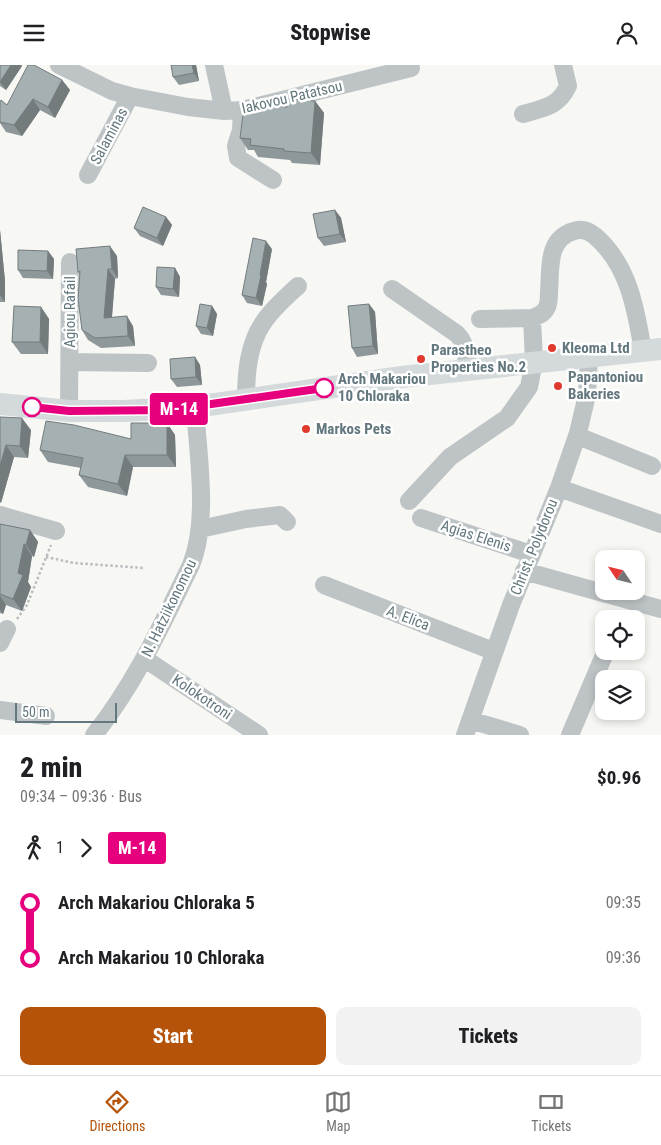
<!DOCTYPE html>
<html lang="en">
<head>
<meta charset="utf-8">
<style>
	:root { --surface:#fff; --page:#f2f2f2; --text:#202124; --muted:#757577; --line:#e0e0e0; --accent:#b45309 }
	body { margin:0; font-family:"Roboto Condensed",sans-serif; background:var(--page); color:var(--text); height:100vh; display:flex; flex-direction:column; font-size:19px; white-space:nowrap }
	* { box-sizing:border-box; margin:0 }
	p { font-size:16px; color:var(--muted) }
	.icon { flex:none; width:28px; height:28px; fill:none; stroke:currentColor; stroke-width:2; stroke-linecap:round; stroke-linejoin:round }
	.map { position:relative; height:670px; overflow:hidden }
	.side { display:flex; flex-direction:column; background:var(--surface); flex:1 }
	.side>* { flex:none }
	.badge { padding:0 10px; border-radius:4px; font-size:18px; line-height:32px }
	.needle { width:32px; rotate:305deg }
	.controls { position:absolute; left:595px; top:485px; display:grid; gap:10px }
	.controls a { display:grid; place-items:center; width:50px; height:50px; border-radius:10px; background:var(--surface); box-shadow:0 2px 8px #0003; font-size:25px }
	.scale { position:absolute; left:15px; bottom:12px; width:102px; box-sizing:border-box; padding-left:5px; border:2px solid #63777e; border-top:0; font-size:14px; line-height:18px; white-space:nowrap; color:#63777e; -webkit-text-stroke:4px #fff; paint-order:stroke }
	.map>.badge { position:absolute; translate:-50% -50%; box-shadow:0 0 0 2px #fff }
	.legs { display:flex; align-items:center; gap:8px; height:55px; padding:0 20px; font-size:16px }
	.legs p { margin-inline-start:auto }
	.overview { display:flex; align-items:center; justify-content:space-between; height:85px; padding:0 20px }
	h1 { font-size:28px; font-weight:800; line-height:38px }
	.primary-button { display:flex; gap:10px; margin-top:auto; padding:10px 20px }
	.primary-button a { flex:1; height:58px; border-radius:10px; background:var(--accent); color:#fff; font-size:20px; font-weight:800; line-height:58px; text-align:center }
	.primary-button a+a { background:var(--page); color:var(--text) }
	ul { padding:0 20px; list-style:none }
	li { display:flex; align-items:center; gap:18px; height:55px; font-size:19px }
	li i { display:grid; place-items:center; width:8px; height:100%; margin:0 6px; background:currentColor }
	li i::after { content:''; width:12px; height:12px; margin:-6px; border:4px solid; border-radius:50%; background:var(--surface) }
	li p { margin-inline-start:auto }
	li:first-child i { background:linear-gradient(#0000 50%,currentColor 0) }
	li:last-child i { background:linear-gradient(currentColor 50%,#0000 0) }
	header { display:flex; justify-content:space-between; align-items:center; height:65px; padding:0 20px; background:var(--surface); font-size:22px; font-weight:800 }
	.tab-bar { display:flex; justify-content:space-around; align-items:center; height:70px; border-top:1px solid var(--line); background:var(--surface); font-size:14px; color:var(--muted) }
	.tab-bar a { display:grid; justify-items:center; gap:2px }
	.tab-bar .selected { color:var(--accent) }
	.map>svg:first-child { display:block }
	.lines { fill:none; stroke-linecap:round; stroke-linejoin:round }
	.path { stroke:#b9bdbe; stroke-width:2.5; stroke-dasharray:2.5 2.5; stroke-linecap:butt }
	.minor { stroke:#bec4c6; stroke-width:18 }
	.major { stroke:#d4d9db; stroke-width:22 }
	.wall { fill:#8e979a }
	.shaded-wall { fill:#747b7d }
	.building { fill:#a5b0b3; stroke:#747b7d }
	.line-1-casing { stroke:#fff; stroke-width:11 }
	.line-1 { stroke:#e6007e; stroke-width:8 }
	.poi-dot { fill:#df3a2d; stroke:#fff; stroke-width:2 }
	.stop-1-dot { fill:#fff; stroke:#e6007e; stroke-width:2.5 }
	.labels { text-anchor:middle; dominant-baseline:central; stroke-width:5; stroke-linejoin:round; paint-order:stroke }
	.street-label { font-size:15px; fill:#63777e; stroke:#fff }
	.poi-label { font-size:15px; font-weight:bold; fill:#63777e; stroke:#fff; text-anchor:start }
	.stop-label { font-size:15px; font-weight:bold; fill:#63777e; stroke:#fff; text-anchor:start }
</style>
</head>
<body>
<header><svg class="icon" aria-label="menu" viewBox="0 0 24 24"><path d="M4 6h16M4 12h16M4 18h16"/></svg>Stopwise<svg class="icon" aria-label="person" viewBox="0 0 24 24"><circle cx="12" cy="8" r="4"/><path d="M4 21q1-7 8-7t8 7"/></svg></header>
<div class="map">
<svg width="661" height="670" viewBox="0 0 661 670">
	<rect width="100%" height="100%" fill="#f7f7f4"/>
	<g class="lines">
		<path class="path" d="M46,492L74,498L144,503
			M17,554L27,540L51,480"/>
		<path class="minor" d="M59,0L112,26L130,31L188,42L224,46L242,45L411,3
			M214,0L224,46
			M242,45L241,65L236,81L238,93L273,115
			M523,49C544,43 558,42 568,21L563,0
			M88,110L130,31
			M392,224L457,269C467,279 466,291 467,304
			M480,254L532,253C538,251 544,249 547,242C549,238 549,232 549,227C551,204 546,174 574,166C582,163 589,166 595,171C629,200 636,245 643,286
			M70,297L148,298
			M246,335C246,309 248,280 263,258C272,244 286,232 298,221
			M69,346L70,197
			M578,371L652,401
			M559,423L661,459
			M409,436L450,392L507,353L529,322L534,297L532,253
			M0,450L56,466
			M421,453L531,489
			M200,464L246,454L280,450L287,457
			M524,506L661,544
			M324,520L493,586
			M0,578L7,564
			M145,594L259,670
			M0,645L46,651
			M470,655L520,670
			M94,670C136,617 161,561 191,500C209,455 198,391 195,342
			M465,670L511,540L559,423L578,368L587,330L589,291
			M570,670L605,588"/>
		<path class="major" d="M0,339L69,346H124L195,342L402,312L661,284"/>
	</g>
	<path class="wall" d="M0,0H21L22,1L6,25L0,21Z
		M196,0L199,16L179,20L173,12Z
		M62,15L70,25L55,53L40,45L22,71L6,67L0,58V37L7,40Z
		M315,36L324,48L320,100L292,98L290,95L258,92L254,85H248L240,73L254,44L287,42Z
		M335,145L341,153L346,177L324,181L318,173Z
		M166,152L172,160L163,181L140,171L134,163Z
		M0,165L5,216V237H0Z
		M272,184L266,217L267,219L262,241L247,238L242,230Z
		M48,186L54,194L53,214L23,213L18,205Z
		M117,191L118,213L115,214L112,252L133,261L135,281L101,283L88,275L82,265L80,210L78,207Z
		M175,203L180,212L179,232L161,230L156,222Z
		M369,239L375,247L378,289L357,292L352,283Z
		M212,241L217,249L213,271L201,269L196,261Z
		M41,242L49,254L48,289H21L12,277Z
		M195,292L200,300L202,320L177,322L171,314Z
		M0,352L31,365L28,393L14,392L1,438L0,437Z
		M167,358L175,370L176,402H133L127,431L88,422L79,410L81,403L48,397L40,385L131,374Z
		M0,459L30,465L38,477L34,492L32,491L28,517L31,522L22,546L6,540L3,549L0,548Z"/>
	<path class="shaded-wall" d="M11,0H21L22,1L6,25L0,17Z
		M192,0H196L199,16L194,8Z
		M62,15L70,25L55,53L48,42Z
		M33,34L40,45L22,71L14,60Z
		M315,36L324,48L320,100L311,88Z
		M335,145L341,153L346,177L340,169Z
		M166,152L172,160L163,181L157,173Z
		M0,165L5,216V237L0,230Z
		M266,176L272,184L266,217L267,219L262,241L256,233Z
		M110,181L117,191L118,213L112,204Z
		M48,186L54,194L53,214L47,206Z
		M175,203L180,212L179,232L173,224Z
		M108,204L115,214L111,262L104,253Z
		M369,239L375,247L378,289L373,281Z
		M212,241L217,249L213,271L207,263Z
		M41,242L49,254L48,289L40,277Z
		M127,251L133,261L135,281L128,271Z
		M195,292L200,300L202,320L196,312Z
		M22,353L31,365L28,393L20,381Z
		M167,358L175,370L176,402L167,390Z
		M6,380L14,392L1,438L0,436V401Z
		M125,390L133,402L127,431L118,419Z
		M30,465L38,477L34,492L26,480Z
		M24,479L32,491L28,517L31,522L22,546L13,534Z
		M0,531L6,540L3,549L0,545Z"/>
	<path class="building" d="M0,0H11L0,17Z
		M28,0H34L62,15L48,42L33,34L14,60L0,57V37L1,35L7,40Z
		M171,0H192L194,8L173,12Z
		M287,34L315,36L311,88L284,86V84L250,80L251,74L240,73L244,42L254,44L255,39L287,42Z
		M143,142L166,152L157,173L134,163Z
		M335,145L340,169L318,173L313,149Z
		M253,173L266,176L260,210L261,211L256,233L242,230Z
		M110,181L112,204H108L104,253L127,251L128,271L95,273L82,265L78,234L80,206L78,207L76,184Z
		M18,185L48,186L47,206L18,205Z
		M157,202L175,203L173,224L156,222Z
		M200,239L212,241L207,263L196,261Z
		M369,239L373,281L352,283L348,241Z
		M14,241L41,242L40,277H12Z
		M195,292L196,312L171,314L170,294Z
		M0,352L22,353L20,381L6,380L0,401Z
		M46,356L74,360L131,374V358H167V390H125L118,419L79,410L83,393L40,385Z
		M0,459L30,465L26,480L24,479L18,508L23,510L13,534L0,529Z"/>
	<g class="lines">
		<g class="line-1-casing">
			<path id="line-1" d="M32,342L69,346L169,345L324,323"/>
		</g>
		<use href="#line-1" class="line-1"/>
	</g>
	<g class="poi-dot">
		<circle cx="552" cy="283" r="5"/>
		<circle cx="421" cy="294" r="5"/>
		<circle cx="558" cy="321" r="5"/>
		<circle cx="306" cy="364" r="5"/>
	</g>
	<g class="stop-1-dot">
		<circle cx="324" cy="323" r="9"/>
		<circle cx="32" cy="342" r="9"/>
	</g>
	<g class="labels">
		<g class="street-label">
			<text transform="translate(292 32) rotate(-13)">Iakovou Patatsou</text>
			<text transform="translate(109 71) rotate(-62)">Salaminas</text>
			<text transform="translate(70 247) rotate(-90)">Agiou Rafail</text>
			<text transform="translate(476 471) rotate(18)">Agias Elenis</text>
			<text transform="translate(534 482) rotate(-68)">Christ. Polydorou</text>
			<text transform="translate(169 543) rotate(-64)">N. Hatziikonomou</text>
			<text transform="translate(408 553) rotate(21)">A. Elica</text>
			<text transform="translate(202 632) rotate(34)">Kolokotroni</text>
		</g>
		<g class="poi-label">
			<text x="562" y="283">Kleoma Ltd</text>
			<text x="431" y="285">Parastheo<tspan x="431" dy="17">Properties No.2</tspan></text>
			<text x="568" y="312">Papantoniou<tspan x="568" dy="17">Bakeries</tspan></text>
			<text x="316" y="364">Markos Pets</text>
		</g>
		<g class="stop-label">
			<text x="338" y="314">Arch Makariou<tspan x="338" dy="17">10 Chloraka</tspan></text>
		</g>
	</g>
</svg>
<div class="controls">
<a><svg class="needle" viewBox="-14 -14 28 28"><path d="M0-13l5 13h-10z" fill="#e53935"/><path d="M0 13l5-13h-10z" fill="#757577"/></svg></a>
<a><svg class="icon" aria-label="locate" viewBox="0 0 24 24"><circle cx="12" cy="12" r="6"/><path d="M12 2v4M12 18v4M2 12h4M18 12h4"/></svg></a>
<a><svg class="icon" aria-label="layers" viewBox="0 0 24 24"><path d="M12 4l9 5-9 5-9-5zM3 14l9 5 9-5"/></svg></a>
</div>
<div class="scale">50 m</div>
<b class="badge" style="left:179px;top:344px;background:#e6007e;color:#fff">M-14</b>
</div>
<section class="side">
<div class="overview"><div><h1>2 min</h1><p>09:34 – 09:36 · Bus</p></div><b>$0.96</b></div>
<div class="legs"><svg class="icon" aria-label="walk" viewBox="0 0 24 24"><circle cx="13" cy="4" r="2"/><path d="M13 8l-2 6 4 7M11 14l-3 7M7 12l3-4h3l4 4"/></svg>1<svg class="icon" aria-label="forward" viewBox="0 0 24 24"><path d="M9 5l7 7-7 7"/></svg><b class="badge" style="background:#e6007e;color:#fff">M-14</b></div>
<ul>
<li><i style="color:#e6007e"></i><b>Arch Makariou Chloraka 5</b><p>09:35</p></li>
<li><i style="color:#e6007e"></i><b>Arch Makariou 10 Chloraka</b><p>09:36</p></li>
</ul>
<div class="primary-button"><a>Start</a><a>Tickets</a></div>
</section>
<nav class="tab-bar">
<a class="selected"><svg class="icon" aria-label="directions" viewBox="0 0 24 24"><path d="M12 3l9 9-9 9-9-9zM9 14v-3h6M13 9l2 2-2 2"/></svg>Directions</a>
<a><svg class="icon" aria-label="map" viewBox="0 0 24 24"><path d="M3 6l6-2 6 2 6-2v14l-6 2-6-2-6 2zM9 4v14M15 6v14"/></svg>Map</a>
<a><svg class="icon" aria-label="tickets" viewBox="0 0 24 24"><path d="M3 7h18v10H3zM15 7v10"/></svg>Tickets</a>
</nav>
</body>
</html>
